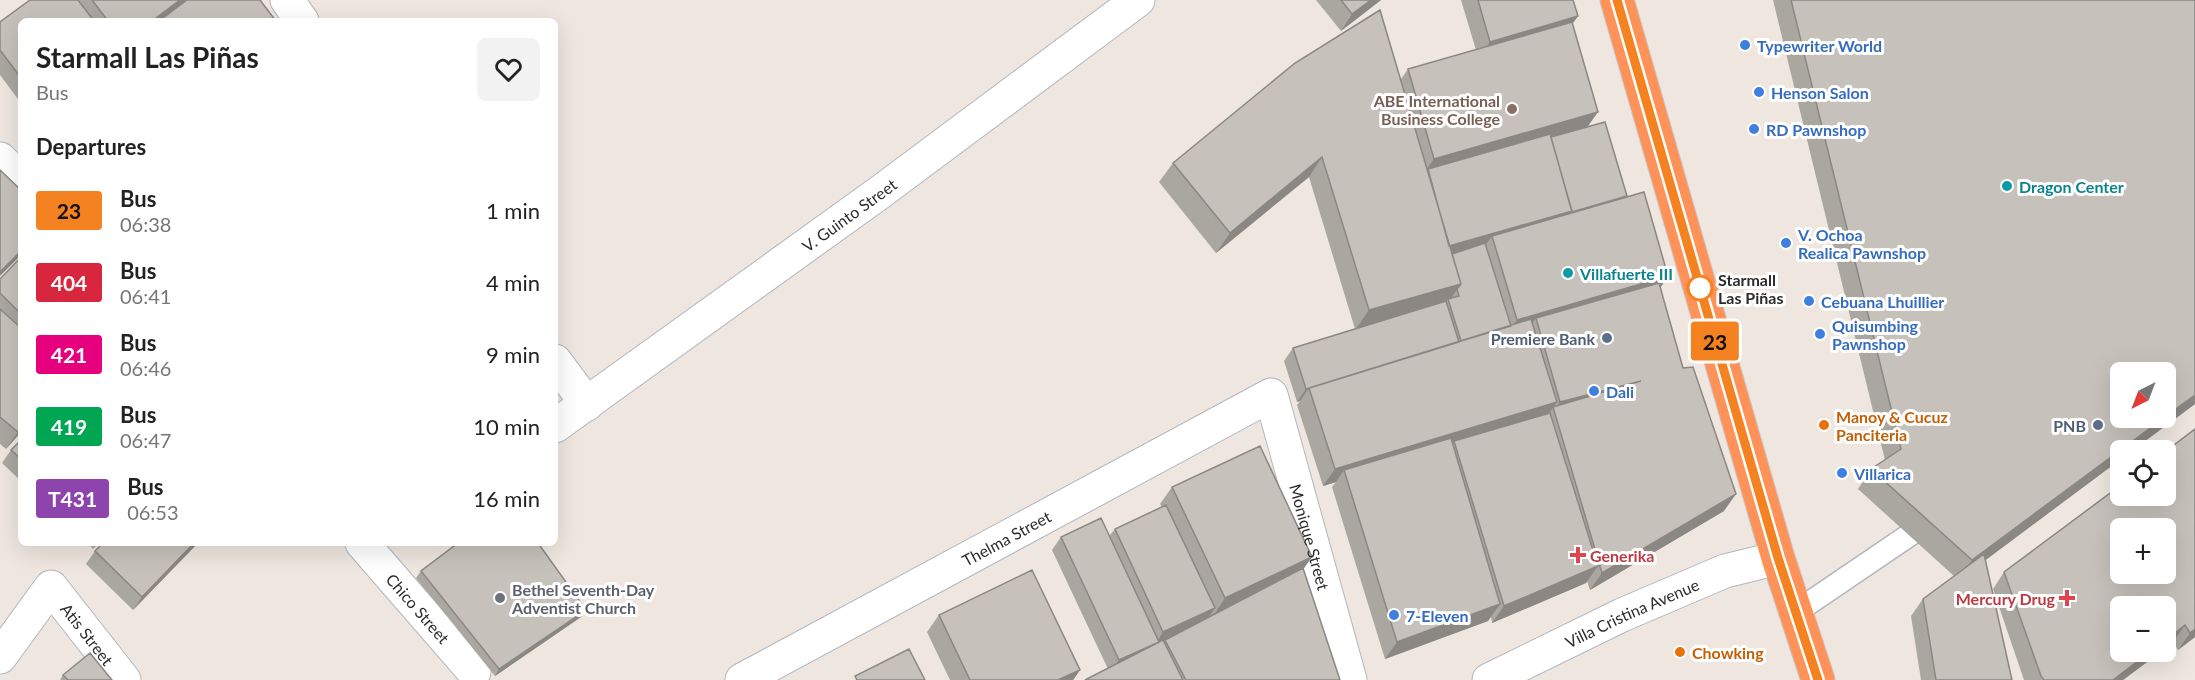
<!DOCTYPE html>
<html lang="en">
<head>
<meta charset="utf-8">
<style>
	:root { --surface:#fff; --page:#f2f2f2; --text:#222; --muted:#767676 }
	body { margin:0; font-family:Lato,sans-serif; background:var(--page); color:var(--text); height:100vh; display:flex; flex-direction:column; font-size:22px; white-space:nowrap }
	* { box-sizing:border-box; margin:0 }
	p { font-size:20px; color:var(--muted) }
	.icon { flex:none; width:33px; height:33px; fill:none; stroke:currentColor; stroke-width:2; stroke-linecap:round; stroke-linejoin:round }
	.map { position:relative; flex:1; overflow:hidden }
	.panel { position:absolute; left:18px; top:18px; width:540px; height:528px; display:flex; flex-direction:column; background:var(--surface); border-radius:9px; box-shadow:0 6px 24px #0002 }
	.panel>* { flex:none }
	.badge { padding:0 12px; border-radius:4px; font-size:21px; line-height:39px }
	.needle { width:39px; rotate:222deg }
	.buttons { position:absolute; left:2110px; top:362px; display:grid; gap:12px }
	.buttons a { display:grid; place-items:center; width:66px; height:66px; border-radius:9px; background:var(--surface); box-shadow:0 6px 24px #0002; font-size:30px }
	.map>.badge { position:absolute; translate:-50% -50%; box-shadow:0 0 0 3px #fff }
	h2 { padding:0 18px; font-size:22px; line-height:54px }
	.round { display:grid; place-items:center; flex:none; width:63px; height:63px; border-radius:9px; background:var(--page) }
	.head { display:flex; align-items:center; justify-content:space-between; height:102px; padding:0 18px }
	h1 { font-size:28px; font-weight:700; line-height:45px }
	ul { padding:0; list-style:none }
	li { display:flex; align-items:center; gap:18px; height:72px; padding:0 18px }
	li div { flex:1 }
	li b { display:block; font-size:22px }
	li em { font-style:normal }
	li .badge { min-width:66px; font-weight:700; text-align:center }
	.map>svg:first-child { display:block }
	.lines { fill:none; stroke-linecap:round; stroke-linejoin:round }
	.lane-casing { stroke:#b2b6c0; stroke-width:25 }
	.street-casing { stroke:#b2b6c0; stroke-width:35 }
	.secondary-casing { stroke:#b2b6c0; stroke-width:35 }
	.highway-casing { stroke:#c8c8c8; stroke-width:35 }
	.lane { stroke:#fff; stroke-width:22 }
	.street { stroke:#fff; stroke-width:33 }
	.secondary { stroke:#fff; stroke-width:33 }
	.highway { stroke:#ff9259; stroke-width:33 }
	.wall { fill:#aaa6a0 }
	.shaded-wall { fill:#8b8782 }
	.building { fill:#c6c1ba; stroke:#8b8782; stroke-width:1.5; fill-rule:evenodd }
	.line-casing { stroke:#fff; stroke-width:14 }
	.line { stroke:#f58220; stroke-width:9 }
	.shop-dot { fill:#3f7fe0; stroke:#fff; stroke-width:2 }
	.education-dot { fill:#8d6e63; stroke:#fff; stroke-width:2 }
	.culture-dot { fill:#0f9aa8; stroke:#fff; stroke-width:2 }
	.stop-dot { fill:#fff; stroke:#f58220; stroke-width:3 }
	.service-dot { fill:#5c6f8a; stroke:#fff; stroke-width:2 }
	.food-dot { fill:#e8710a; stroke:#fff; stroke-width:2 }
	.health-dot { fill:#e0444e; stroke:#fff; stroke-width:2 }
	.worship-dot { fill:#6b7280; stroke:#fff; stroke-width:2 }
	.labels { text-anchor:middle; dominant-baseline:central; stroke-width:6; stroke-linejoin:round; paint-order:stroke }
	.shop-label { font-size:16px; font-weight:bold; fill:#366cbe; stroke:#fff; text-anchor:start }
	.education-label { font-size:16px; font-weight:bold; fill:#785e54; stroke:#fff; text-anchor:end }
	.culture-label { font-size:16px; font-weight:bold; fill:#0d838f; stroke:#fff; text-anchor:start }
	.street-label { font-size:16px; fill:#2c2c2c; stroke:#fff }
	.stop-label { font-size:16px; font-weight:bold; fill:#2c2c2c; stroke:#fff; text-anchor:start }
	.service-label { font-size:16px; font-weight:bold; fill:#4e5e75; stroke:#fff; text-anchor:end }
	.food-label { font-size:16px; font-weight:bold; fill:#c56008; stroke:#fff; text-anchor:start }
	.health-label { font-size:16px; font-weight:bold; fill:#be3a42; stroke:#fff; text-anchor:start }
	.worship-label { font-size:16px; font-weight:bold; fill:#5b616d; stroke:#fff; text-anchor:start }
</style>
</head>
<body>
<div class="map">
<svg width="2195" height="680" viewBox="0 0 2195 680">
	<rect width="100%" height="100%" fill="#eee6df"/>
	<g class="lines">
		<g class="lane-casing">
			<path id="lane" d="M1796,612L1933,519"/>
		</g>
		<g class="street-casing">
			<g id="street">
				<path d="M287,0L302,21"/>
				<path d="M0,159L21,180"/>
				<path d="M555,361L587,404"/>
				<path id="s1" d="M555,426L879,193L1138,0"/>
				<path id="s2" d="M362,543L474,672"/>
				<path id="s3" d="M0,657L51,587L124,680"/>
				<path id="s4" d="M742,680L1271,395L1350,680"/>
			</g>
		</g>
		<g class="secondary-casing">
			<g id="secondary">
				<path id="s5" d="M1489,680L1622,615L1725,571L1778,558"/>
			</g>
		</g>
		<g class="highway-casing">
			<path id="highway" d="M1617,0L1778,558L1818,680"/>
		</g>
		<use href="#lane" class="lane"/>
		<use href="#street" class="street"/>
		<use href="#secondary" class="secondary"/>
		<use href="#highway" class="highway"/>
	</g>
	<path class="wall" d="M30,0H260L276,21H21V103L0,75V22Z
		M1316,0H1381L1341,31Z
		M1461,0H1573L1578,16L1572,24L1588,127L1627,196L1668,276L1660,288L1724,511L1590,590L1587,581L1586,583L1492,623L1491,617L1488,621L1385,659L1332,487L1336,482L1323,486L1297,405L1300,401L1297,402L1284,361L1293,348L1355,329L1309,177L1216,253L1159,182L1173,163L1401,79L1408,69L1476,50Z
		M1773,0H2195V404L2133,450H2121V459L1985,560L2012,680H1921L1911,616L1923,599L1954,576L1858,489L1871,469L1885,460Z
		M21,257V432L6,449L0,444V279Z
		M2195,429V637L2178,650L2173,642L2123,680H2024L1993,589L2004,572Z
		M21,440V481L2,463L11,450Z
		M1172,487L1303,570L1340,680H1085L1108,669L1052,550L1061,537L1109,536L1115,529L1162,507L1160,504Z
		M88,543H99L93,549Z
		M198,543L133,610L86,564L95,551Z
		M421,571L586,610L581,617L495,676L416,578Z
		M939,615L1080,670L1073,680H950L927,632Z
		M63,675L112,680H60Z"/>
	<path class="shaded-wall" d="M180,0H188L160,21H152Z
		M1371,0H1381L1341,31L1352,14Z
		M1578,16L1566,33L1478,59L1490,42Z
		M1598,112L1586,129L1422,176L1434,159Z
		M1322,157L1309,177L1216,253L1230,233Z
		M1572,211L1560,228L1492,236L1482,250L1448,260L1449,246Z
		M21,251V255L0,276V272Z
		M1668,276L1657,293L1536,318L1527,330L1505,337L1517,320Z
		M1461,284L1449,301L1448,299L1445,304L1355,330L1369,310Z
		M1459,342L1309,388L1300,401L1297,402L1306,389Z
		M1641,381L1554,410L1560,402Z
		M2195,395V404L2133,450H2121V459L1959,580L1972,560Z
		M1557,402L1545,419L1454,441L1450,448L1344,470L1336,482L1323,486L1335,469Z
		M21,429V432L6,449L18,432Z
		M1736,494L1724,511L1590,590L1602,573Z
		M194,543H198L133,610L142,597Z
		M1312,557L1300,574L1214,615L1225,598Z
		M1598,566L1586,583L1492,623L1504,606Z
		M1500,604L1488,621L1385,659L1397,642Z
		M1215,608L1206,621L1157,644L1110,673L1119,660L1156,643L1163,632Z
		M586,610L581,617L495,676L499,669Z
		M2185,625L2173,642L2166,648V640Z
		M2195,629V637L2178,650L2190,633Z
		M2151,651H2162L2123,680H2113Z
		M1080,670L1073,680H1058Z"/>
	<path class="building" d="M30,0H78L94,21H21V78L0,50V22Z
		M92,0H180L152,21H108Z
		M187,0H260L276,21H159Z
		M1341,0H1371L1352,14Z
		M1478,0H1573L1578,16L1490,42Z
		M1791,0H2195V395L2166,416V372H2121V417H2165L1972,560L1871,469L1901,449Z
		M1380,10L1461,284L1369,310L1322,157L1230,233L1173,163L1295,63Z
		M1572,22L1598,112L1434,159L1408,69Z
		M1605,122L1627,196L1572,212L1551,137Z
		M1550,134L1572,211L1449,246L1428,169Z
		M0,170L21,190V251L0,272Z
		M1644,192L1668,276L1517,320L1492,236Z
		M1485,243L1511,326L1461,341L1448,299L1459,296L1457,289L1461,284L1452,254Z
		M21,257V314L0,293V279Z
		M1659,283L1683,368L1693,367L1736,494L1602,573L1553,407L1641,381L1560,402L1536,318Z
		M1446,301L1459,342L1306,389L1293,348Z
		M0,309L21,328V429L18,432L0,417Z
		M1531,319L1557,402L1335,469L1309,388Z
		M1550,413L1598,566L1504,606L1454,441Z
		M2195,429V629L2190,633L2185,625L2166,640V606H2121V651H2151L2113,680H2044L2041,676L2004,572L2121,485V495H2166V451ZM2121,528H2166V573H2121Z
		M1451,438L1500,604L1397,642L1344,470Z
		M21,440V459L11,450Z
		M1260,446L1312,557L1225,598L1172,487Z
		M1166,505L1215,608L1163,632L1115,529Z
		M1101,518L1159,642L1119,660L1061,537Z
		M103,543H194L142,597L95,551Z
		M458,543H538L586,610L499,669L421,571Z
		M1984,554L2012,680H1936L1923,599Z
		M1303,568L1340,680H1186L1165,640Z
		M1032,570L1080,670L1058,680H970L939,615Z
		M1163,640L1183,680H1085Z
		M909,649L925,680H857L855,676Z
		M90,653L112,680H68L63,675Z"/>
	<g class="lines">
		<g class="line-casing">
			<path id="line" d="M1617,0L1778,558L1818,680"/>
		</g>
		<use href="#line" class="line"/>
	</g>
	<g class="shop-dot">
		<circle cx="1745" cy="45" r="6"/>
		<circle cx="1759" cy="92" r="6"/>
		<circle cx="1754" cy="129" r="6"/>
		<circle cx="1786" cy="243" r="6"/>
		<circle cx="1809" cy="301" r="6"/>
		<circle cx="1820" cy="334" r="6"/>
		<circle cx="1594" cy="391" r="6"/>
		<circle cx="1842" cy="473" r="6"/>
		<circle cx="1394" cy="615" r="6"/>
	</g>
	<circle class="education-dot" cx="1512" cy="109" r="6"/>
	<g class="culture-dot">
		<circle cx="2007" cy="186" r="6"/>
		<circle cx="1568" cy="273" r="6"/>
	</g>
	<circle class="stop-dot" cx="1700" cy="288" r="12"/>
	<g class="service-dot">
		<circle cx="1607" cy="338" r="6"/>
		<circle cx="2098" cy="425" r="6"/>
	</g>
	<g class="food-dot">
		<circle cx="1824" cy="425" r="6"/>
		<circle cx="1680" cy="652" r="6"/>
	</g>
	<g class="health-dot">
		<path d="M1575 546h6v6h6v6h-6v6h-6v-6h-6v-6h6z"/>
		<path d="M2064 589h6v6h6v6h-6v6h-6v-6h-6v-6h6z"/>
	</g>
	<circle class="worship-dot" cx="500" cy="598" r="6"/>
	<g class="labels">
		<g class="shop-label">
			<text x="1757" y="45">Typewriter World</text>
			<text x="1771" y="92">Henson Salon</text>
			<text x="1766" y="129">RD Pawnshop</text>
			<text x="1798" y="234">V. Ochoa<tspan x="1798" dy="18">Realica Pawnshop</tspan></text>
			<text x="1821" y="301">Cebuana Lhuillier</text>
			<text x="1832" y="325">Quisumbing<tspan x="1832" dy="18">Pawnshop</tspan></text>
			<text x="1606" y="391">Dali</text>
			<text x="1854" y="473">Villarica</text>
			<text x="1406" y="615">7-Eleven</text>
		</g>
		<g class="education-label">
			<text x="1500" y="100">ABE International<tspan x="1500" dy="18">Business College</tspan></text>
		</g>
		<g class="culture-label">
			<text x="2019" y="186">Dragon Center</text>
			<text x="1580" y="273">Villafuerte III</text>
		</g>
		<g class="street-label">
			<text stroke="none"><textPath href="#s1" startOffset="362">V. Guinto Street</textPath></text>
			<text stroke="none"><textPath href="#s4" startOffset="300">Thelma Street</textPath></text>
			<text stroke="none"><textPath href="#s4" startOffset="748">Monique Street</textPath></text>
			<text stroke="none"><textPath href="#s2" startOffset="86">Chico Street</textPath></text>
			<text stroke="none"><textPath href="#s5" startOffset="158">Villa Cristina Avenue</textPath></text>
			<text stroke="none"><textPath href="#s3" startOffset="146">Atis Street</textPath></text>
		</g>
		<g class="stop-label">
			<text x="1718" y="279">Starmall<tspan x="1718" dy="18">Las Piñas</tspan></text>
		</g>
		<g class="service-label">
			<text x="1595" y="338">Premiere Bank</text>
			<text x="2086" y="425">PNB</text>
		</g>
		<g class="food-label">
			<text x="1836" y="416">Manoy &amp; Cucuz<tspan x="1836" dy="18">Panciteria</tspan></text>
			<text x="1692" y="652">Chowking</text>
		</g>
		<g class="health-label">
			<text x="1590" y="555">Generika</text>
			<text x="2055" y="598" text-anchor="end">Mercury Drug</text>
		</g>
		<g class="worship-label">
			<text x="512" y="589">Bethel Seventh-Day<tspan x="512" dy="18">Adventist Church</tspan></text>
		</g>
	</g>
</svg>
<div class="buttons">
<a><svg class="needle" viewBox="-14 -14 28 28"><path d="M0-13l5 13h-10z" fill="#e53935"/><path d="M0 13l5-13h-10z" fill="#767676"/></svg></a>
<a><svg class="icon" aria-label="locate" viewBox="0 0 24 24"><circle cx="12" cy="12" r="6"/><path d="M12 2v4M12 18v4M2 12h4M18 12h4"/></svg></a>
<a>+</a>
<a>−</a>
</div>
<b class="badge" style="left:1715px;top:341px;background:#f58220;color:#111">23</b>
<section class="panel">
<div class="head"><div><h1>Starmall Las Piñas</h1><p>Bus</p></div><a class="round"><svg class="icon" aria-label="heart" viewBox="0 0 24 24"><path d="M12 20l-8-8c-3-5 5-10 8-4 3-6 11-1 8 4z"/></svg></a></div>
<h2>Departures</h2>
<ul>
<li><span class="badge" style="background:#f58220;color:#111">23</span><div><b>Bus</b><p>06:38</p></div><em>1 min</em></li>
<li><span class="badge" style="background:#d7263d;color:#fff">404</span><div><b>Bus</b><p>06:41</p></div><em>4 min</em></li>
<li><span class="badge" style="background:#e6007e;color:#fff">421</span><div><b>Bus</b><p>06:46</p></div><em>9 min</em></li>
<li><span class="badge" style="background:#00a651;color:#fff">419</span><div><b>Bus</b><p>06:47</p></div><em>10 min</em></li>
<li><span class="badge" style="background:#8e44ad;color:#fff">T431</span><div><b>Bus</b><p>06:53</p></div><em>16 min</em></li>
</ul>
</section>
</div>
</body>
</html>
